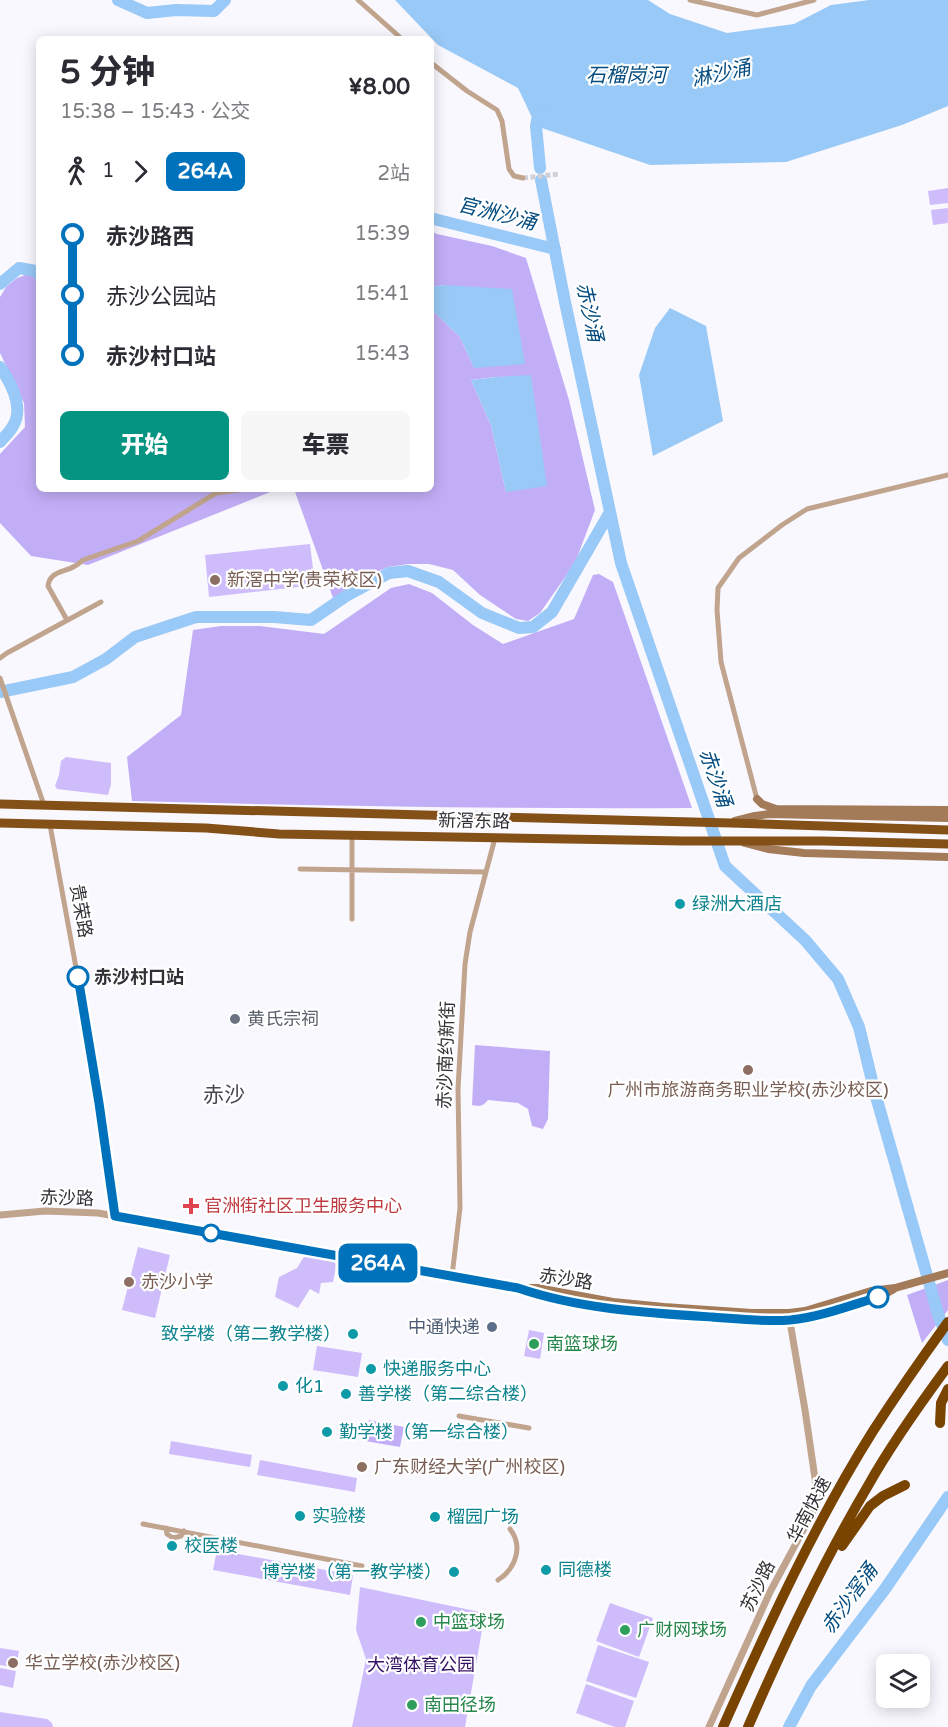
<!DOCTYPE html>
<html lang="zh">
<head>
<meta charset="utf-8">
<style>
	:root { --surface:#fff; --page:#f7f7f7; --text:#2b2b33; --muted:#7c7c81; --accent:#069482 }
	body { margin:0; font-family:"Varela Round","Noto Sans SC",sans-serif; background:var(--page); color:var(--text); height:100vh; display:flex; flex-direction:column; font-size:22px; white-space:nowrap }
	* { box-sizing:border-box; margin:0 }
	p { font-size:20px; color:var(--muted) }
	.icon { flex:none; width:33px; height:33px; fill:none; stroke:currentColor; stroke-width:2; stroke-linecap:round; stroke-linejoin:round }
	.map { position:relative; flex:1; overflow:hidden }
	.details { position:absolute; left:36px; top:36px; width:398px; height:456px; display:flex; flex-direction:column; background:var(--surface); border-radius:9px; box-shadow:0 3px 15px #0003 }
	.details>* { flex:none }
	.badge { padding:0 12px; border-radius:9px; font-size:21px; line-height:39px }
	.buttons { position:absolute; left:876px; top:1654px; display:grid; gap:12px }
	.buttons a { display:grid; place-items:center; width:54px; height:54px; border-radius:9px; background:var(--surface); box-shadow:0 3px 15px #0003; font-size:30px }
	.map>.badge { position:absolute; translate:-50% -50%; box-shadow:0 0 0 3px #fff }
	.legs { display:flex; align-items:center; gap:9px; height:66px; padding:0 24px; font-size:20px }
	.legs p { margin-inline-start:auto }
	.overview { display:flex; align-items:center; justify-content:space-between; height:102px; padding:0 24px }
	h1 { font-size:33px; font-weight:800; line-height:45px }
	.cta { display:flex; gap:12px; margin-top:auto; padding:12px 24px }
	.cta a { flex:1; height:69px; border-radius:9px; background:var(--accent); color:#fff; font-size:24px; font-weight:800; line-height:69px; text-align:center }
	.cta a+a { background:var(--page); color:var(--text) }
	ul { padding:0 24px; list-style:none }
	li { display:flex; align-items:center; gap:21px; height:60px; font-size:22px }
	li i { display:grid; place-items:center; width:9px; height:100%; margin:0 8px; background:currentColor }
	li i::after { content:''; width:15px; height:15px; margin:-8px; border:4px solid; border-radius:50%; background:var(--surface) }
	li p { margin-inline-start:auto }
	li:first-child i { background:linear-gradient(#0000 50%,currentColor 0) }
	li:last-child i { background:linear-gradient(currentColor 50%,#0000 0) }
	.map>svg:first-child { display:block }
	.green { fill:#cebdfa }
	.forest { fill:#c2aef6; fill-rule:evenodd }
	.water { fill:#99c9f7 }
	.lines { fill:none; stroke-linecap:round; stroke-linejoin:round }
	.river { stroke:#99c9f7; stroke-width:12 }
	.minor-tunnel { stroke:#d2d0d7; stroke-width:5; stroke-dasharray:5 2.5; stroke-linecap:butt }
	.minor { stroke:#c0a48d; stroke-width:5 }
	.tertiary { stroke:#c0a48d; stroke-width:7 }
	.secondary { stroke:#a37b58; stroke-width:8 }
	.trunk { stroke:#835018; stroke-width:9 }
	.motorway { stroke:#794300; stroke-width:10 }
	.line-1-casing { stroke:#fff; stroke-width:14 }
	.line-1 { stroke:#0072bc; stroke-width:9 }
	.education-dot { fill:#8d6e63; stroke:#fff; stroke-width:2 }
	.culture-dot { fill:#0f9aa8; stroke:#fff; stroke-width:2 }
	.stop-1-dot { fill:#fff; stroke:#0072bc; stroke-width:3 }
	.worship-dot { fill:#6b7280; stroke:#fff; stroke-width:2 }
	.health-dot { fill:#e0444e; stroke:#fff; stroke-width:2 }
	.service-dot { fill:#5c6f8a; stroke:#fff; stroke-width:2 }
	.leisure-dot { fill:#2e9e5b; stroke:#fff; stroke-width:2 }
	.labels { text-anchor:middle; dominant-baseline:central; stroke-width:4.5; stroke-linejoin:round; paint-order:stroke }
	.education-label { font-size:18px; fill:#785e54; stroke:#fff; text-anchor:start }
	.street-label { font-size:18px; fill:#323135; stroke:#fff }
	.culture-label { font-size:18px; fill:#0d838f; stroke:#fff; text-anchor:start }
	.stop-label { font-size:18px; font-weight:bold; fill:#323135; stroke:#fff; text-anchor:start }
	.worship-label { font-size:18px; fill:#5b616d; stroke:#fff; text-anchor:start }
	.health-label { font-size:18px; fill:#be3a42; stroke:#fff; text-anchor:start }
	.service-label { font-size:18px; fill:#4e5e75; stroke:#fff; text-anchor:end }
	.leisure-label { font-size:18px; fill:#27864d; stroke:#fff; text-anchor:start }
	.park-label { font-size:18px; fill:#351164; stroke:#fff }
	.water-label { font-size:20px; font-style:italic; fill:#044c7f; stroke:#fff }
	.quarter-label { font-size:21px; fill:#4a4750; stroke:#fff }
</style>
</head>
<body>
<div class="map">
<svg width="948" height="1727" viewBox="0 0 948 1727">
	<rect width="100%" height="100%" fill="#faf8ff"/>
	<path class="green" d="M948,188V203L930,205L928,191Z
		M948,208V223L933,225L931,210Z
		M310,544L315,585L209,597L205,555Z
		M66,757L111,763V784L108,795L57,789L55,786L59,775L61,761Z
		M138,1247L170,1255L155,1318L122,1310Z
		M305,1255L337,1263L333,1282L321,1283L319,1294L310,1289L298,1308L275,1297L279,1277L297,1268Z
		M529,1330L544,1333L540,1359L524,1356Z
		M317,1346L362,1353L358,1377L313,1370Z
		M171,1441L252,1455L250,1467L169,1454Z
		M260,1460L357,1478L355,1492L257,1475Z
		M217,1550L353,1575L350,1595L213,1570Z
		M360,1587L485,1613L465,1727H352L366,1659L356,1630Z
		M610,1603L653,1618L639,1657L596,1641Z
		M598,1645L649,1662L636,1698L586,1681Z
		M0,1648L19,1651L16,1668L0,1665Z
		M0,1668L16,1671L13,1688L0,1685Z
		M586,1684L634,1701L625,1727H615L576,1713Z
		M0,1712L47,1719L52,1723L53,1727H0Z"/>
	<path class="forest" d="M431,231L437,234L492,246L526,258L569,400L595,510L575,563L540,613L528,621L516,619L480,595L453,570L429,564H409L388,567L374,573L345,595L333,598L294,489H430L431,297L434,312L460,337L474,368L444,285L431,287ZM531,376L506,492L491,425L471,380L496,377Z
		M28,274L36,277L39,284V489H278L88,565L31,556L0,523V454L25,427L24,403L0,353V297L6,287L17,278Z
		M599,574L613,582L692,808C505,809 319,806 132,801L127,757L181,715L193,630L221,626H260L324,634L391,588L409,584L432,593L473,625L503,644L574,619L593,575Z
		M475,1045L550,1051L548,1119L543,1129L532,1126L528,1109L518,1103L488,1100C483,1106 480,1107 472,1105Z
		M948,1280V1310L922,1343L907,1295Z
		M369,1420L404,1427L400,1447L365,1441Z"/>
	<path class="water" d="M395,0H648L670,14L727,33L794,24L831,5L869,0H948V106L902,125L786,162L650,165L536,126L518,88L438,45Z
		M444,285L512,289L525,364L474,368L460,337L434,312L431,297V287Z
		M670,308L706,326L723,421L653,456L639,375L655,328Z
		M531,375L547,486L506,492L491,425L471,380L497,377Z"/>
	<g class="lines">
		<path class="river" d="M118,0L147,13L176,10L214,11L225,0
			M539,109L536,126L540,168
			M541,180L565,302L621,563L725,866L805,940L838,979L859,1027L875,1093L938,1314L948,1340
			M430,218L555,249
			M0,284L19,268L36,271L39,275
			M0,367C11,383 24,408 13,426C10,432 4,437 0,442
			M0,692L73,677L106,659L135,637L196,617H274L311,620L346,596L389,573L408,571L439,582L482,613L519,628L533,627L552,612L610,512
			M789,1727L811,1686L885,1589L948,1497"/>
		<path class="minor-tunnel" d="M523,178L559,174"/>
		<path class="minor" d="M358,0L402,39
			M690,0L757,15L814,0
			M430,62L467,91L497,110L502,121L509,169L514,176L523,178
			M67,620L48,586C50,571 63,573 75,566C78,565 80,562 83,560L138,541L216,493L246,489
			M0,658L7,653L101,602
			M0,678L44,805
			M757,799L721,662L717,610L718,588L739,558L782,525L807,509L948,475
			M50,825L87,1028L115,1216
			M300,869L486,872
			M352,919V835
			M452,1276L460,1208L458,1089L465,964L470,932L495,838
			M459,1416L529,1428
			M143,1524L362,1566
			M166,1528L167,1534L173,1538L181,1536L184,1531
			M498,1580C515,1569 524,1547 510,1529"/>
		<path class="tertiary" d="M0,1215L45,1211L98,1213L518,1288
			M709,1727L770,1592L815,1508L818,1499L805,1410L789,1316"/>
		<path class="secondary" d="M757,799L762,804L776,809L948,810
			M735,821L755,816L769,814L948,818
			M745,843L768,849L804,853L948,857
			M518,1288H537L613,1302L664,1307L752,1313H789L805,1311L871,1291L895,1288L948,1273
			M526,1291L539,1295L607,1308L646,1313L777,1321L809,1317L883,1295L894,1289"/>
		<path class="trunk" d="M0,804L731,823L948,830
			M0,823L206,828L279,834L683,841H823L948,844"/>
		<path class="motorway" d="M940,1423L941,1403L948,1389
			M842,1546L870,1506L883,1496L905,1485
			M723,1727C768,1626 814,1525 873,1431C897,1394 922,1358 948,1322
			M748,1727C784,1644 823,1562 869,1484C892,1443 920,1404 948,1366"/>
	</g>
	<g class="lines">
		<g class="line-1-casing">
			<path id="line-1" d="M78,977L99,1103L115,1216L518,1288C579,1309 647,1313 712,1317C738,1319 764,1322 790,1320C820,1317 849,1306 878,1297"/>
		</g>
		<use href="#line-1" class="line-1"/>
	</g>
	<g class="education-dot">
		<circle cx="215" cy="580" r="6"/>
		<circle cx="748" cy="1070" r="6"/>
		<circle cx="129" cy="1282" r="6"/>
		<circle cx="362" cy="1467" r="6"/>
		<circle cx="13" cy="1663" r="6"/>
	</g>
	<g class="culture-dot">
		<circle cx="680" cy="904" r="6"/>
		<circle cx="353" cy="1334" r="6"/>
		<circle cx="371" cy="1369" r="6"/>
		<circle cx="283" cy="1386" r="6"/>
		<circle cx="346" cy="1394" r="6"/>
		<circle cx="327" cy="1432" r="6"/>
		<circle cx="300" cy="1516" r="6"/>
		<circle cx="435" cy="1517" r="6"/>
		<circle cx="172" cy="1546" r="6"/>
		<circle cx="546" cy="1570" r="6"/>
		<circle cx="454" cy="1572" r="6"/>
	</g>
	<g class="stop-1-dot">
		<circle cx="78" cy="977" r="10"/>
		<circle cx="211" cy="1233" r="8"/>
		<circle cx="878" cy="1297" r="10"/>
	</g>
	<circle class="worship-dot" cx="235" cy="1019" r="6"/>
	<path class="health-dot" d="M188 1197h6v6h6v6h-6v6h-6v-6h-6v-6h6z"/>
	<circle class="service-dot" cx="492" cy="1327" r="6"/>
	<g class="leisure-dot">
		<circle cx="534" cy="1344" r="6"/>
		<circle cx="421" cy="1622" r="6"/>
		<circle cx="625" cy="1630" r="6"/>
		<circle cx="412" cy="1705" r="6"/>
	</g>
	<g class="labels">
		<g class="education-label">
			<text x="227" y="580">新滘中学(贵荣校区)</text>
			<text x="748" y="1090" text-anchor="middle">广州市旅游商务职业学校(赤沙校区)</text>
			<text x="141" y="1282">赤沙小学</text>
			<text x="374" y="1467">广东财经大学(广州校区)</text>
			<text x="25" y="1663">华立学校(赤沙校区)</text>
		</g>
		<g class="street-label">
			<text transform="translate(474 821) rotate(1)">新滘东路</text>
			<text transform="translate(81 911) rotate(80)">贵荣路</text>
			<text transform="translate(446 1055) rotate(-88)">赤沙南约新街</text>
			<text transform="translate(67 1198) rotate(2)">赤沙路</text>
			<text transform="translate(566 1279) rotate(9)">赤沙路</text>
			<text transform="translate(809 1510) rotate(-62)">华南快速</text>
			<text transform="translate(758 1586) rotate(-64)">苏沙路</text>
		</g>
		<g class="culture-label">
			<text x="692" y="904">绿洲大酒店</text>
			<text x="341" y="1334" text-anchor="end">致学楼（第二教学楼）</text>
			<text x="383" y="1369">快递服务中心</text>
			<text x="295" y="1386">化1</text>
			<text x="358" y="1394">善学楼（第二综合楼）</text>
			<text x="339" y="1432">勤学楼（第一综合楼）</text>
			<text x="312" y="1516">实验楼</text>
			<text x="447" y="1517">榴园广场</text>
			<text x="184" y="1546">校医楼</text>
			<text x="558" y="1570">同德楼</text>
			<text x="442" y="1572" text-anchor="end">博学楼（第一教学楼）</text>
		</g>
		<g class="stop-label">
			<text x="94" y="977">赤沙村口站</text>
		</g>
		<g class="worship-label">
			<text x="247" y="1019">黄氏宗祠</text>
		</g>
		<g class="health-label">
			<text x="204" y="1206">官洲街社区卫生服务中心</text>
		</g>
		<g class="service-label">
			<text x="480" y="1327">中通快递</text>
		</g>
		<g class="leisure-label">
			<text x="546" y="1344">南篮球场</text>
			<text x="433" y="1622">中篮球场</text>
			<text x="637" y="1630">广财网球场</text>
			<text x="424" y="1705">南田径场</text>
		</g>
		<g class="park-label">
			<text x="421" y="1665">大湾体育公园</text>
		</g>
		<g class="water-label">
			<text transform="translate(721 74) rotate(-12)">淋沙涌</text>
			<text x="626" y="76">石榴岗河</text>
			<text transform="translate(497 214) rotate(14)">官洲沙涌</text>
			<text transform="translate(589 312) rotate(78)">赤沙涌</text>
			<text transform="translate(715 778) rotate(71)">赤沙涌</text>
			<text transform="translate(850 1599) rotate(-54)">赤沙滘涌</text>
		</g>
		<g class="quarter-label">
			<text x="224" y="1095">赤沙</text>
		</g>
	</g>
</svg>
<div class="buttons">
<a><svg class="icon" aria-label="layers" viewBox="0 0 24 24"><path d="M12 4l9 5-9 5-9-5zM3 14l9 5 9-5"/></svg></a>
</div>
<b class="badge" style="left:378px;top:1263px;background:#0072bc;color:#fff">264A</b>
<section class="details">
<div class="overview"><div><h1>5 分钟</h1><p>15:38 – 15:43 · 公交</p></div><b>¥8.00</b></div>
<div class="legs"><svg class="icon" aria-label="walk" viewBox="0 0 24 24"><circle cx="13" cy="4" r="2"/><path d="M13 8l-2 6 4 7M11 14l-3 7M7 12l3-4h3l4 4"/></svg>1<svg class="icon" aria-label="forward" viewBox="0 0 24 24"><path d="M9 5l7 7-7 7"/></svg><b class="badge" style="background:#0072bc;color:#fff">264A</b><p>2站</p></div>
<ul>
<li><i style="color:#0072bc"></i><b>赤沙路西</b><p>15:39</p></li>
<li><i style="color:#0072bc"></i><span>赤沙公园站</span><p>15:41</p></li>
<li><i style="color:#0072bc"></i><b>赤沙村口站</b><p>15:43</p></li>
</ul>
<div class="cta"><a>开始</a><a>车票</a></div>
</section>
</div>
</body>
</html>
